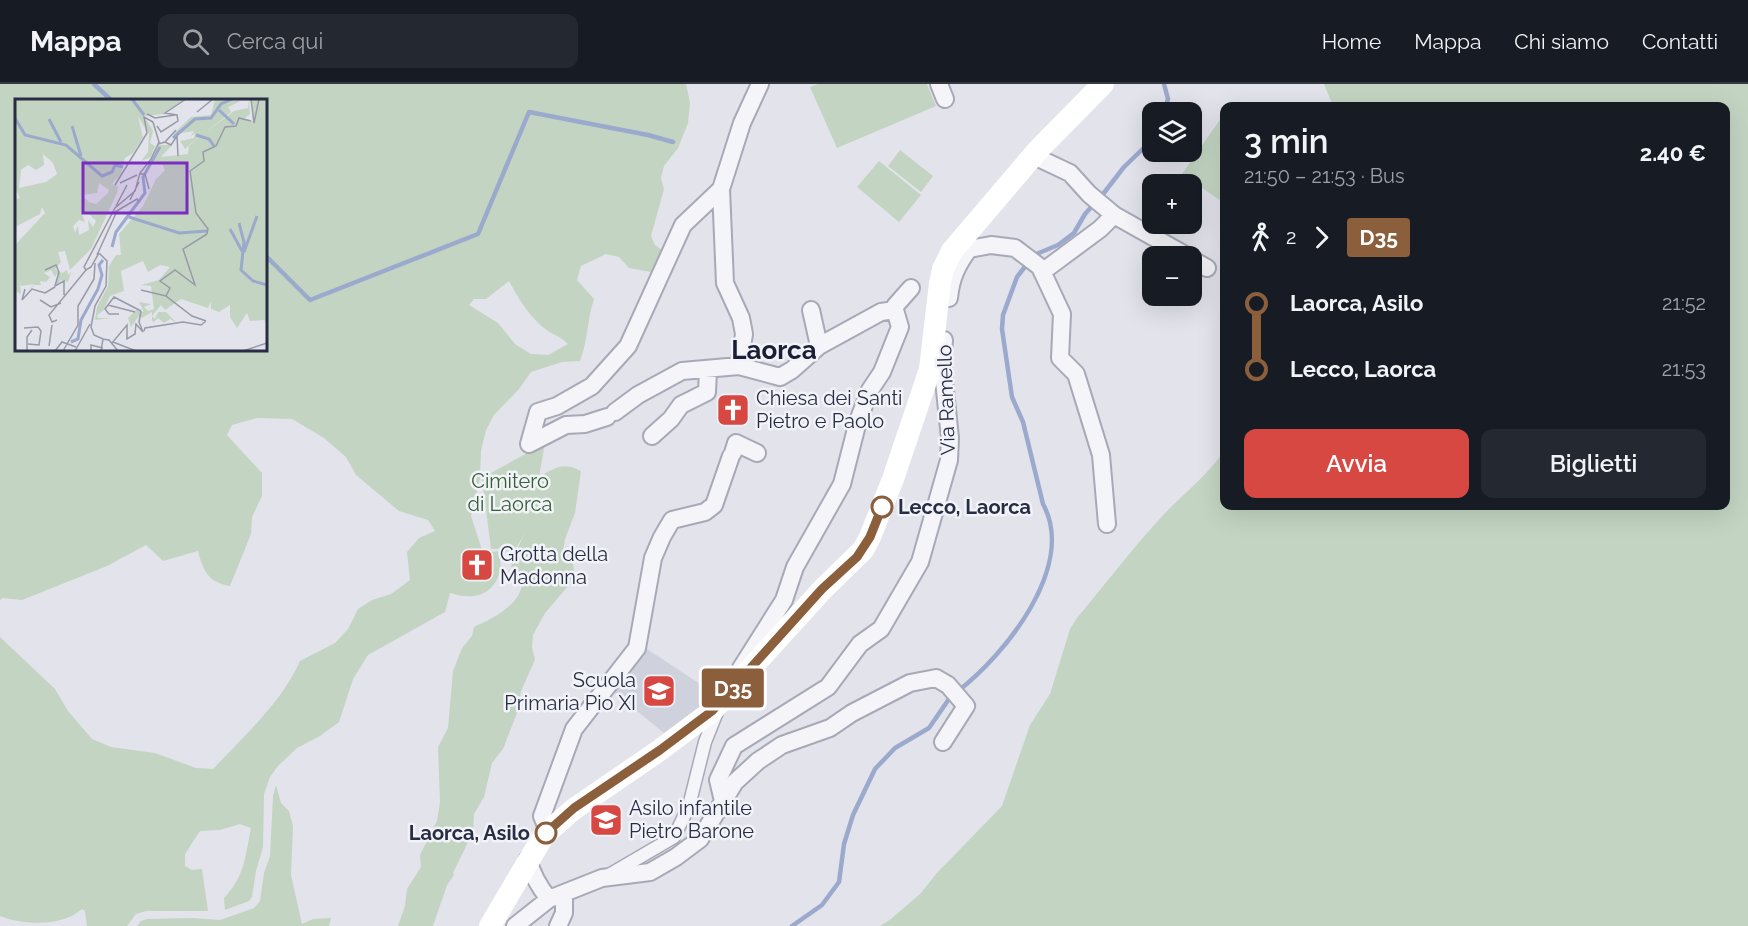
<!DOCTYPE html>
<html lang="it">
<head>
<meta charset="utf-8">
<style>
	:root { --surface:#171b24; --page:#242831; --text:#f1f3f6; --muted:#9ea1a6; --line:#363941; --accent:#d64841 }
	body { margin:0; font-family:Raleway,sans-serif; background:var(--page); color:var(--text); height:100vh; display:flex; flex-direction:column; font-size:22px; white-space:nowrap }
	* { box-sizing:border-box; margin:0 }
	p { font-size:20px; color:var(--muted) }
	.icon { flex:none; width:33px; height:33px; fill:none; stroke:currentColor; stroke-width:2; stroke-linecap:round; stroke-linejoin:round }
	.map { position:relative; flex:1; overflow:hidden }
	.drawer { position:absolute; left:1220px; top:18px; width:510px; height:408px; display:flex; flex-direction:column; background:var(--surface); border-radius:12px; box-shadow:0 6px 24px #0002 }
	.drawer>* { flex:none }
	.badge { padding:0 12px; border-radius:4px; font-size:21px; line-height:39px }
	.controls { position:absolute; left:1142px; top:18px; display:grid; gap:12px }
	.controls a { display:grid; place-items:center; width:60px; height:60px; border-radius:12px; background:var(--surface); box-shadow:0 6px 24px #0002; font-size:30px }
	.map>.badge { position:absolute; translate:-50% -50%; box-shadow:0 0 0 3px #fff }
	.legs { display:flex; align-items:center; gap:9px; height:66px; padding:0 24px; font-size:20px }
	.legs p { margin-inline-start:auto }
	.head { display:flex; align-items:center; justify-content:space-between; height:102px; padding:0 24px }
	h1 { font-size:33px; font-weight:600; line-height:45px }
	.action { display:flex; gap:12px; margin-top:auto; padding:12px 24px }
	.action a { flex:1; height:69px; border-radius:12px; background:var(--accent); color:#fff; font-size:24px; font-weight:600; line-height:69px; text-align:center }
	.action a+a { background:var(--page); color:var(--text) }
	ul { padding:0 24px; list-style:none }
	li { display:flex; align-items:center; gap:21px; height:66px; font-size:22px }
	li i { display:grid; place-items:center; width:9px; height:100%; margin:0 8px; background:currentColor }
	li i::after { content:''; width:15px; height:15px; margin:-8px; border:4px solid; border-radius:50%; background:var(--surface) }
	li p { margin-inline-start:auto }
	li:first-child i { background:linear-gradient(#0000 50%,currentColor 0) }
	li:last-child i { background:linear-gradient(currentColor 50%,#0000 0) }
	header { display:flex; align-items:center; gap:36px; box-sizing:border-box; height:84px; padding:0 30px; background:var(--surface); border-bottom:2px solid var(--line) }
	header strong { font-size:28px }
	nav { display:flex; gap:33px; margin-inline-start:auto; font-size:21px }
	.search { width:420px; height:54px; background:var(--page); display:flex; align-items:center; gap:15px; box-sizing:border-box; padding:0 21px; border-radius:12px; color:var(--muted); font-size:22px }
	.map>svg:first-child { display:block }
	.built { fill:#cfd2dd }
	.green { fill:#c3d5c2; fill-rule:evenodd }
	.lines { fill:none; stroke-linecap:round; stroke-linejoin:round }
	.stream { stroke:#9ba9cd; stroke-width:4.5 }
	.pedestrian-casing { stroke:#a7a9b6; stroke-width:15 }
	.minor-casing { stroke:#a7a9b6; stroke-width:20 }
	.pedestrian { stroke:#f5f5f9; stroke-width:12 }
	.minor { stroke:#f5f5f9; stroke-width:16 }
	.secondary { stroke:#fff; stroke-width:22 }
	.line-1-casing { stroke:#fff; stroke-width:14 }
	.line-1 { stroke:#8b5e3c; stroke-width:9 }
	.stop-1-dot { fill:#fff; stroke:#8b5e3c; stroke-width:3 }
	.labels { text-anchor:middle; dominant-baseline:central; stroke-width:5; stroke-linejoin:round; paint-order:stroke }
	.poi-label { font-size:20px; fill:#292d44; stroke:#f1f3f8; text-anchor:start }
	.street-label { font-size:20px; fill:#292d44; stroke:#f1f3f8 }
	.park-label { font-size:20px; fill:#356036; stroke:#f1f3f8 }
	.stop-label { font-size:20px; font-weight:bold; fill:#292d44; stroke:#f1f3f8; text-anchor:start }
	.district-label { font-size:26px; font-weight:bold; fill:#1b1e35; stroke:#f1f3f8 }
	.inset-river { fill:none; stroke:#9ba9cd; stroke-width:3 }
	.inset-road { fill:none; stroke:#989aa8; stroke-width:1.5 }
	.view { fill:#7b2cbf; fill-opacity:0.15; stroke:#7b2cbf; stroke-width:3 }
	.inset-edge { fill:none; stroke:#292d44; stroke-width:3 }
</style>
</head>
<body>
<header>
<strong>Mappa</strong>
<div class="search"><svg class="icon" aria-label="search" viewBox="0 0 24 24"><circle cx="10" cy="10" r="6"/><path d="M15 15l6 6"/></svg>Cerca qui</div>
<nav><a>Home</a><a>Mappa</a><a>Chi siamo</a><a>Contatti</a></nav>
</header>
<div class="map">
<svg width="1748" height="842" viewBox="0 0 1748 842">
	<rect width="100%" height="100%" fill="#e2e3eb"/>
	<path class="built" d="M644,563L706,604L699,613L705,622L664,649L615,609L612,605Z"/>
	<path class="green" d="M0,0H686L690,19L688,39L678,64L664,82L661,94L664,105L651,152L655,161L666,169L656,189L629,184L619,173L606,170L581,182L577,196L594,215C587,236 588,257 580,277L562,278L531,288L519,305L494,331L486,346L481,367L480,394L471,432L483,469L517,465L525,449L516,464L491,465L482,394L545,359L539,393C557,383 562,378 581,387L575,429L565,455L563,468L573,479L575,494L545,529L533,551L532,563L535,576L521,607L517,629L503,665L492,679L484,713L474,730L473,748L453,789L454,791L447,801L433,842H398L405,822L407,805L421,783L420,771L437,737L440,718L438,663L448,644L453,587L462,564L472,552L474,543C492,535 523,520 522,496L513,497L510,467L499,468C499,474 502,482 500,487C493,513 472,516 450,509L445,528L368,571L353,595L339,638L320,652L297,664L278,682L270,693L264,710L263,763L256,787L252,813L249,817L225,826L224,814C245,792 245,773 251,744L240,740L220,746L200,747L185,770V782L192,786L202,785L208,827H146L136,830L127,842H87L85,827L82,825C64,842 25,842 0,832V553L55,605L68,627L92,655L111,663L155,669L196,684L213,685C244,652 282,618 300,577L335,559L348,545L358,525L372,516L391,510L410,496L407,468L419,454L435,447L428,436L399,427L356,391L346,373L324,354L292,335L257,334L232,341L227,351L262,389V412L252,433L251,450L230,502C208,498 203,487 198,467L163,477L146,461L107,482L22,516L3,514L0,516ZM16,16H266V266H16ZM509,197C519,216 531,235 548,247C556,252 561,253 568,260L548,271L531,270L515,260L498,239L469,221L474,215H486Z
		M818,0H927L936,22L837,64L810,3Z
		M1324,0H1748V842H880L891,835L921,809L936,790L1002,722L1030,641L1050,610L1070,545L1077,534C1108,497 1137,458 1170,424C1189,405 1209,389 1224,367V422H1725V22H1333Z
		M1224,30V119L1182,90Z
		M900,66L933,92L921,108L888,82Z
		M879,77L921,111L899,138L857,103Z
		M276,701L281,719L289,727L293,742L291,791L302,840L313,835L331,834L329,842H137L141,837L147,835L193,834L220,836L254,824L260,817L264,789L270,772L273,712Z"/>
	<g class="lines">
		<path class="stream" d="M94,0L111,16
			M1164,28L1168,15L1164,0
			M1100,114L1124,83L1152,56
			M266,172L310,216L478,150L529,28L648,51L673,58
			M958,607C1005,571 1077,482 1043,420L1023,338L1012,313L1002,245L1003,231L1017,193L1034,171L1058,161L1074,149L1085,130L1094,120
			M792,842L822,821L839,798L844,760L853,731L875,685L895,664L929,644L951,612"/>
		<g class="pedestrian-casing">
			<path id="pedestrian" d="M609,791L674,753L689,722L705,658L717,628"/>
		</g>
		<g class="minor-casing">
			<path id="minor" d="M939,0L945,15
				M1034,72L1070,89L1089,110L1114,131L1187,172
				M1191,175L1207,184
				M1042,188L1100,145L1114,131
				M949,214C951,194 957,181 969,165L991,161L1015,164L1040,183L1062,230L1060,274L1076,290L1101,371L1107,440
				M811,226L819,262
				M739,282L744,250L741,234L725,199L721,105L742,39L760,0
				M615,328L638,311L682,287L739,282L780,293L792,286L819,262L881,228L895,226V222L911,204
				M652,352L671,335L681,321L707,308L708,286
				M529,360L538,328L557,322L592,302L628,262L683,141L721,105
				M529,360L566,341L585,340L607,333
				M733,369L736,359L757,369
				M741,584L784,516L795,483L842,400L858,337L870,306L882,288L900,243L895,226
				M723,717L718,696L734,662L828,603L860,560L881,545L920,478L949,376L950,354L942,278L944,256
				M548,747L542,732L574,645L637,564L653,474L662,453L672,436L705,428L714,421L731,372
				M528,775C532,790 539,803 549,815
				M515,842L549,815L602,794L650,788L676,773L700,755L735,698L758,677L782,661L830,644L852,629L910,599L936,594L948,601L966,622L943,658
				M558,842L564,829V810"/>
		</g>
		<use href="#pedestrian" class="pedestrian"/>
		<use href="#minor" class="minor"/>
		<path class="secondary" d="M490,842L544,751L574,725L660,666L712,627L823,505L863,466L870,453L893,395L922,309L930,285L940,199L943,185L952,167L1038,66L1103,0"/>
	</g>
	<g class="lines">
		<g class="line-1-casing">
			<path id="line-1" d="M546,749L574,724L660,666L712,627L822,505L857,473L870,453L882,423"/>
		</g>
		<use href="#line-1" class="line-1"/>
	</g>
	<defs>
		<g id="church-square" transform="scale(1.725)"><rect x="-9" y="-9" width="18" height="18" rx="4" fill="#d64841" stroke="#f1f3f8"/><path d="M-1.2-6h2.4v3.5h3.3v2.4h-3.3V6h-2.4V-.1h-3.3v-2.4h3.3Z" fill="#fff"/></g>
		<g id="school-square" transform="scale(1.725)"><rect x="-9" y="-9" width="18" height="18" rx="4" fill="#d64841" stroke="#f1f3f8"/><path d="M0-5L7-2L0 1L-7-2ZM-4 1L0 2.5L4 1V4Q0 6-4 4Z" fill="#fff"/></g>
	</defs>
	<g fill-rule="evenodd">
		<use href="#church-square" x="733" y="326"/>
		<use href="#church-square" x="477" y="481"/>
		<use href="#school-square" x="659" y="607"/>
		<use href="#school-square" x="606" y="736"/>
	</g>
	<g class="stop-1-dot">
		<circle cx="882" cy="423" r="10"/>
		<circle cx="546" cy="749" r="10"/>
	</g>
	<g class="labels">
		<g class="poi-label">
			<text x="756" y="314">Chiesa dei Santi<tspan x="756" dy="23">Pietro e Paolo</tspan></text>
			<text x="500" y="470">Grotta della<tspan x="500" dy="23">Madonna</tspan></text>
			<text x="636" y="596" text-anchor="end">Scuola<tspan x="636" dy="23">Primaria Pio XI</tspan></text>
			<text x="629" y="724">Asilo infantile<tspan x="629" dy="23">Pietro Barone</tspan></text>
		</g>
		<g class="street-label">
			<text transform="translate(946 316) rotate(-92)">Via Ramello</text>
		</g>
		<g class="park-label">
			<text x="510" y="397">Cimitero<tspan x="510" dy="23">di Laorca</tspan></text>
		</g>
		<g class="stop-label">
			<text x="898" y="423">Lecco, Laorca</text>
			<text x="530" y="749" text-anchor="end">Laorca, Asilo</text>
		</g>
		<g class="district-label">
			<text x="774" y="266">Laorca</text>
		</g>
	</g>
	<g transform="translate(15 15)">
		<rect width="252" height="252" fill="#e2e3eb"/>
		<path d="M0,0H169L149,15L129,17L138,32L135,44L140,47L136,58L126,62L133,53L134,35L123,18L128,38L118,54L110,59L106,75L97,85L103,87L102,94L76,150L55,171L50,152L43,153L46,163L40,170L47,174L52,171L53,176L56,173L53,183L46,181L42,186V174L40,178L36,171L29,174L35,178L31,183L25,182L26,186H19L12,193L19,185L6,187L5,181L6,195L0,192L1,145L30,114L27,108L25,115L0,128V100L5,99L1,91L0,97ZM28,55L38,64L42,75L31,83L4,89L6,71L13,66L21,71L29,66ZM84,84L94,91L93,94L81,105L74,103L67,96L82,94ZM66,113L73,114L81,122L78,128L73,121L74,131L64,136L63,127L60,133L58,127L64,121L70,123ZM200,0L226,2L213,8L216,13L170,50L165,42L179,39L180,34L175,38L179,32L157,36L176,18L196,16ZM234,0L235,15L229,20L238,22L237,0H252V228L250,221L235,222L232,214L222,229L215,218V206L204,213L196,210V203L193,209L166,200L150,211L146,206L137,217L140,220L143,213H151L161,223L155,220L149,224L143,219L139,223L137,222V213L127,219L124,217L116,228L113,219L121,211L129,213L124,203L136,205L129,208L133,212L139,210L136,187L126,186L144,181L155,168L145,166L133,173L128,162L106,172L109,192L95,197L89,211L82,216L83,219H95L80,221L82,208L93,187L94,167L101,156H106L104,135L128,107L141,80L150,71L146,63L141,65L138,60L143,46H157L146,58L173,55L174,46L219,12L233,9Z" fill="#c3d5c2" fill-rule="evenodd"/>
		<path class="inset-river" d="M117,0L129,16M204,11L219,25M0,19L10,36L51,46L87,77L97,73L100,66L108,68M34,20L46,43M57,27L66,57M181,36L194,40L199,47M158,39L180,20L196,19L206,5L217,0M114,118L164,134L192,132M224,124L229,143L226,171L238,182L252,186M215,130L227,152M97,148L101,133L130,94L128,78L145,48M229,153L242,117M56,243L63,240L66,221L83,190L87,176L84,166L88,161"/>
		<path class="inset-road" d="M236,0L239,24M182,13L198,0M132,15L140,19L160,16M239,24L244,0M142,27L146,33L163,22L162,16L150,14L171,0M150,43L156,46L162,37L163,57M143,45L150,43L161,31M125,75H130L134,90M105,84L122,76M100,86L132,34L129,18L138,23M115,101L124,83M101,107L112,86M100,113L122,100L124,103M192,135L193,130L181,114L175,72L189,62L188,53L201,47L210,28L221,27L224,19L236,22M82,156L102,112M30,171L41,166L44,173L40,187L49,182V196M10,190L7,201L17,190L30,194L40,188M126,191L151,197M25,201L36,208L46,204M93,206L120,213M104,215H94L90,210L99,198L126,212M42,221L37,223L34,216L71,171M191,222L177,217L151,197L155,189L145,182L160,171L180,186L168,150L192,135M9,229L23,228L26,232L24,246L13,245M129,232L130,229L168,223L186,226L191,222M87,240L94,241L103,252M98,243L121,252M97,244L112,226V240L120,235L121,225L128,233L124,223L126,212M34,247L37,226M12,252V238L17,231M40,252L47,243L61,248M48,252L63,226V207L79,180L80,164M60,252L75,225M76,252V246L88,249M86,252L88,240L79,236L76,228L80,207L91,187L92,162L84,154L76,168L71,171L69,168L100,109L120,92L125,74L136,60L144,43L138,23M228,252L252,244"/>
		<path class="view" d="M68,64H172V114H68Z"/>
		<rect width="252" height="252" class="inset-edge"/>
	</g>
</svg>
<div class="controls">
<a><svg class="icon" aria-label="layers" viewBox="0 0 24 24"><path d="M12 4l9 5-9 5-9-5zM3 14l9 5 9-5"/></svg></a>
<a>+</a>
<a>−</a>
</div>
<b class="badge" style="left:733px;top:604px;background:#8b5e3c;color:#fff">D35</b>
<section class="drawer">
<div class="head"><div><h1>3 min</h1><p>21:50 – 21:53 · Bus</p></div><b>2.40 €</b></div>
<div class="legs"><svg class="icon" aria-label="walk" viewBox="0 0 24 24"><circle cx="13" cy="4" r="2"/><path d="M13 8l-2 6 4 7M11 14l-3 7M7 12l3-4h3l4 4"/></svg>2<svg class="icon" aria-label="forward" viewBox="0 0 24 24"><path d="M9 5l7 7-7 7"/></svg><b class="badge" style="background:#8b5e3c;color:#fff">D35</b></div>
<ul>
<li><i style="color:#8b5e3c"></i><b>Laorca, Asilo</b><p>21:52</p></li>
<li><i style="color:#8b5e3c"></i><b>Lecco, Laorca</b><p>21:53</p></li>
</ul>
<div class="action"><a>Avvia</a><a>Biglietti</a></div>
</section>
</div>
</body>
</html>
